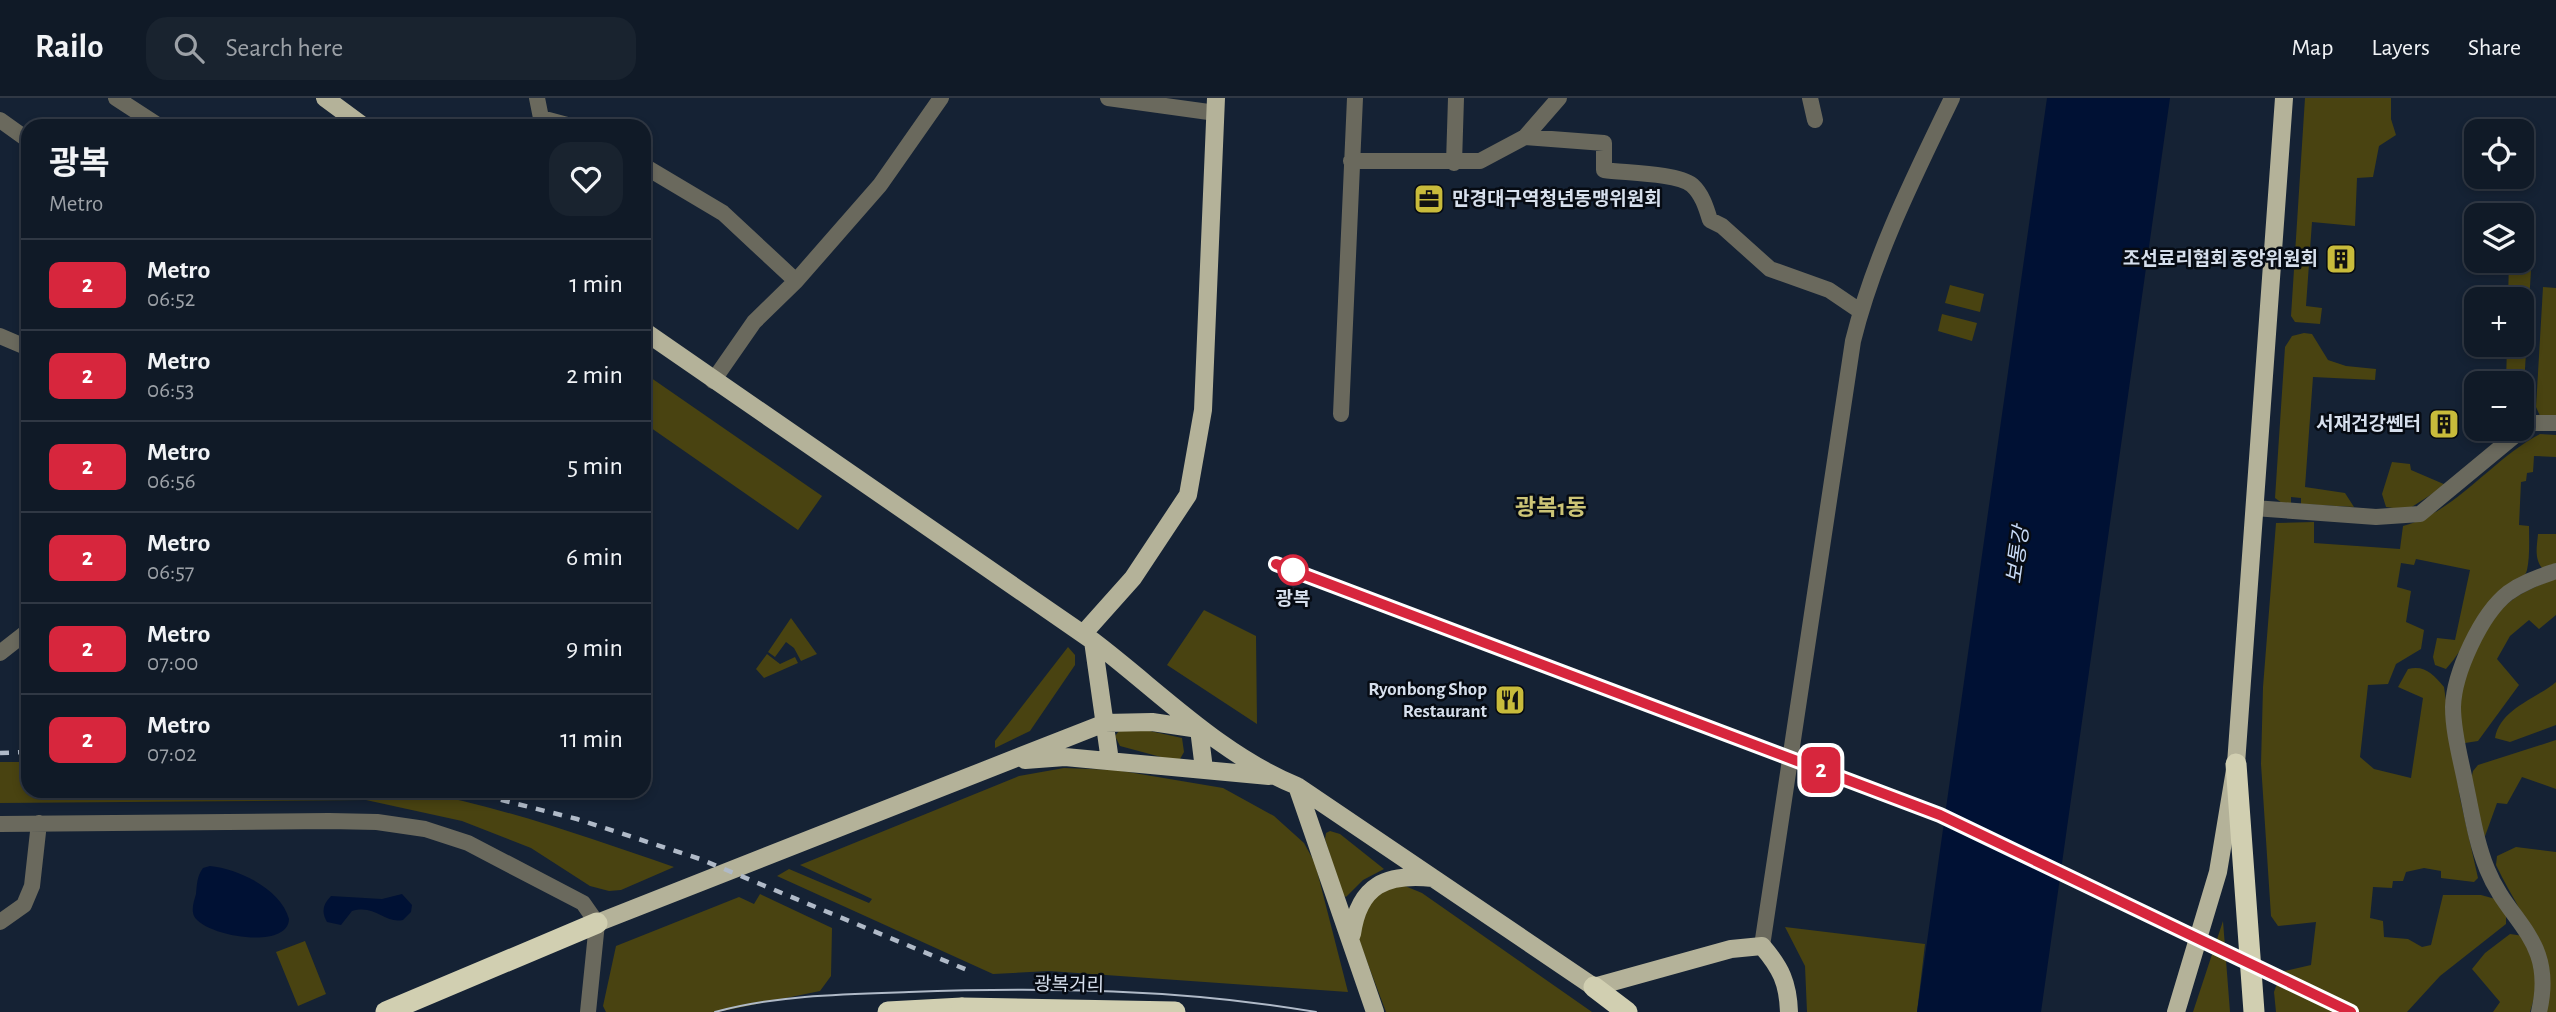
<!DOCTYPE html>
<html lang="en">
<head>
<meta charset="utf-8">
<style>
	:root { --surface:#101a27; --page:#19232f; --text:#f1f3f6; --muted:#9ca1a7; --line:#303844 }
	body { margin:0; font-family:"Alegreya Sans","Noto Sans KR",sans-serif; background:var(--page); color:var(--text); height:100vh; display:flex; flex-direction:column; font-size:26px; white-space:nowrap }
	* { box-sizing:border-box; margin:0 }
	p { font-size:23px; color:var(--muted) }
	.icon { flex:none; width:38px; height:38px; fill:none; stroke:currentColor; stroke-width:2; stroke-linecap:round; stroke-linejoin:round }
	.map { position:relative; flex:1; overflow:hidden }
	.details { position:absolute; left:21px; top:21px; width:630px; height:679px; display:flex; flex-direction:column; background:var(--surface); border-radius:21px; box-shadow:0 4px 10px #0003,0 0 0 2px var(--line) }
	.details>* { flex:none }
	.badge { padding:0 14px; border-radius:10px; font-size:24px; line-height:46px }
	.controls { position:absolute; left:2464px; top:21px; display:grid; gap:14px }
	.controls a { display:grid; place-items:center; width:70px; height:70px; border-radius:14px; background:var(--surface); box-shadow:0 4px 10px #0003,0 0 0 2px var(--line); font-size:35px }
	.map>.badge { position:absolute; translate:-50% -50%; box-shadow:0 0 0 4px #fff }
	.round { display:grid; place-items:center; flex:none; width:74px; height:74px; border-radius:21px; background:var(--page) }
	.overview { display:flex; align-items:center; justify-content:space-between; height:119px; padding:0 28px }
	h1 { font-size:33px; font-weight:700; line-height:52px }
	ul { padding:0; list-style:none }
	li { display:flex; align-items:center; gap:21px; height:91px; padding:0 28px; border-top:2px solid var(--line) }
	li div { flex:1 }
	li b { display:block; font-size:26px }
	li em { font-style:normal }
	li .badge { min-width:77px; font-weight:700; text-align:center }
	header { display:flex; align-items:center; gap:42px; box-sizing:border-box; height:98px; padding:0 35px; background:var(--surface); border-bottom:2px solid var(--line) }
	header strong { font-size:33px }
	nav { display:flex; gap:38px; margin-inline-start:auto; font-size:24px }
	.search { width:490px; height:63px; background:var(--page); display:flex; align-items:center; gap:18px; box-sizing:border-box; padding:0 24px; border-radius:21px; color:var(--muted); font-size:26px }
	.map>svg:first-child { display:block }
	.green { fill:#494311 }
	.water { fill:#001134 }
	.lines { fill:none; stroke-linecap:round; stroke-linejoin:round }
	.minor { stroke:#6a695d; stroke-width:16 }
	.major { stroke:#b4b299; stroke-width:18 }
	.highway { stroke:#d1cfb1; stroke-width:21 }
	.tram { stroke:#b0bac8; stroke-width:2 }
	.rail { stroke:#b0bac8; stroke-width:4.5; stroke-dasharray:9 9; stroke-linecap:butt }
	.highway-bridge { stroke:#d1cfb1; stroke-width:21 }
	.line-casing { stroke:#fff; stroke-width:16 }
	.line { stroke:#d7263d; stroke-width:10 }
	.stop-dot { fill:#fff; stroke:#d7263d; stroke-width:3.5 }
	.labels { text-anchor:middle; dominant-baseline:central; stroke-width:5; stroke-linejoin:round; paint-order:stroke }
	.poi-label { font-size:19px; font-weight:bold; fill:#d6dfec; stroke:#060b13; text-anchor:end }
	.stop-label { font-size:19px; font-weight:bold; fill:#d6dfec; stroke:#060b13 }
	.street-label { font-size:19px; fill:#d6dfec; stroke:#060b13 }
	.water-label { font-size:21px; font-style:italic; fill:#c6d8f3; stroke:#060b13 }
	.quarter-label { font-size:23px; font-weight:bold; fill:#ccc476; stroke:#060b13 }
</style>
</head>
<body>
<header>
<strong>Railo</strong>
<div class="search"><svg class="icon" aria-label="search" viewBox="0 0 24 24"><circle cx="10" cy="10" r="6"/><path d="M15 15l6 6"/></svg>Search here</div>
<nav><a>Map</a><a>Layers</a><a>Share</a></nav>
</header>
<div class="map">
<svg width="2556" height="914" viewBox="0 0 2556 914">
	<rect width="100%" height="100%" fill="#152234"/>
	<path class="green" d="M2305,0H2391V21L2396,37L2379,48L2373,79L2357,80L2355,128L2312,124L2306,208L2322,210L2320,226L2295,224L2291,218Z
		M2522,156H2532L2522,320V285H2506L2507,247H2522V201H2508L2509,163H2522Z
		M1950,187L1984,196L1980,214L1945,205Z
		M2543,189L2556,190V321L2540,318L2536,309Z
		M1942,216L1977,225L1972,243L1938,233Z
		M2304,235L2312,236L2328,262L2346,268L2376,271L2375,282L2313,279L2305,389L2345,395L2354,409L2301,406V400L2291,399V406L2282,405L2275,400L2285,249L2292,238Z
		M644,275L822,398L798,432L644,325Z
		M2540,336L2556,337V359L2534,358L2533,374L2527,375L2526,383L2521,384L2519,427L2529,428C2529,442 2530,459 2527,472C2524,484 2506,486 2498,495C2477,518 2467,548 2446,571L2435,567L2433,559L2437,540L2455,542L2470,472L2416,461L2414,467L2401,465L2397,489L2411,493L2406,524L2424,532L2421,551L2396,566L2388,586L2368,587L2360,659L2374,671L2411,680L2423,600L2398,589L2408,571C2425,567 2433,576 2444,589L2460,700L2478,780L2474,784L2441,780V773L2424,770L2406,774L2403,783H2393L2392,790L2373,789L2370,820L2383,823L2384,839L2408,841L2422,849L2431,847L2443,797H2481L2499,802L2506,816V826L2440,878L2407,914H2276L2274,894L2281,874L2311,867L2316,824L2278,828L2271,818L2261,666L2263,589L2276,425L2314,424V445L2400,451L2403,428C2456,414 2492,361 2540,336Z
		M2392,364L2410,366L2411,372L2446,387L2407,412L2386,409L2382,396Z
		M2538,436H2556V468L2542,470C2534,460 2537,448 2538,436Z
		M2556,480V517L2539,531L2529,522L2510,538L2497,561L2519,587L2478,643L2465,645C2447,607 2476,543 2500,513C2515,496 2536,489 2556,480Z
		M1204,512L1256,538L1257,626L1167,567Z
		M791,520L817,556L801,563L794,550L786,544L775,559L768,554Z
		M1068,549L1075,557V567L1030,633L995,650V643Z
		M767,556L780,566L795,559L798,565L764,580L756,571Z
		M2556,584V627L2510,644L2495,640C2500,611 2536,601 2556,584Z
		M1119,633H1150L1182,640L1184,654L1180,661L1172,662L1120,648L1115,638Z
		M2556,642V691L2522,679L2507,706L2497,705L2484,741L2471,682L2473,673L2478,667Z
		M0,664H28V693H415C504,709 589,740 674,769L621,792L609,793L590,788L531,750L462,723L366,702L0,705Z
		M1064,670L1116,672L1223,690L1274,718L1304,745L1315,765L1348,894L1049,873L993,876L777,778L789,771L869,805L872,801L800,767L1019,678Z
		M1330,733L1340,736L1384,771L1363,782L1346,799L1342,796L1325,741L1326,735Z
		M2516,749L2556,754V914H2546C2556,857 2518,814 2496,767L2497,758Z
		M1405,788L1422,795L1592,914H1386L1357,837L1360,817L1384,790Z
		M760,796L832,830L831,878L820,893L718,914H606L603,908L616,848L739,799L754,806Z
		M2223,823L2230,914H2193Z
		M1785,829L1925,846L1917,914H1807L1805,868Z
		M2510,836L2524,838C2535,865 2540,885 2530,914H2493L2500,904L2472,871L2485,855Z
		M305,843L326,896L298,908L276,854Z"/>
	<path class="water" d="M2047,0H2170L2041,914H1917Z
		M210,768C239,771 281,791 289,821C288,853 204,838 194,818C191,811 194,803 196,796C197,786 197,778 203,770Z
		M402,796L412,807L411,814L403,822C384,826 376,806 352,813L341,827L327,824C321,814 323,806 331,798L382,801Z"/>
	<g class="lines">
		<path class="minor" d="M116,0L159,28
			M537,0L541,20L571,28
			M1108,0L1216,15
			M1810,0L1815,22
			M0,22L28,42
			M1525,39L1604,45V72C1624,75 1677,75 1692,87C1702,96 1706,109 1710,122L1722,128L1770,171L1829,192L1860,213
			M1351,63H1480L1525,39L1559,0
			M1454,65L1456,0
			M644,68L723,115L796,183
			M0,238L28,250
			M713,283L754,224L796,183L880,87L941,0
			M1341,316L1355,0
			M2254,410L2376,419L2420,416L2530,325H2556
			M0,555L28,533
			M0,726L329,723L377,724L425,731L468,745L583,805L597,825L588,914
			M0,824L24,807L32,788L39,725
			M1762,848L1853,243C1874,158 1914,79 1952,0
			M2539,914C2556,841 2509,826 2487,771C2476,744 2472,716 2466,688C2461,662 2453,635 2453,609C2454,575 2481,516 2508,495C2523,484 2539,479 2556,473"/>
		<path class="major" d="M325,0L363,28
			M644,233L1093,543C1159,593 1219,656 1297,688L1594,889L1731,851L1762,848C1781,870 1788,885 1789,914
			M1083,536L1133,480L1188,397L1203,312L1216,0
			M1093,543L1110,663
			M1199,631L1204,671
			M1025,662L1065,659L1269,678
			M1297,688L1375,914
			M597,825L1105,625L1152,624L1199,631
			M1352,836C1359,787 1386,775 1433,780
			M2176,914L2218,774L2236,666L2284,0"/>
		<path class="highway" d="M2236,666L2254,914
			M1594,889L1627,914
			M386,914L597,825
			M888,914L962,910"/>
		<path class="tram" d="M715,914C777,897 845,896 909,894C1044,889 1183,891 1316,914"/>
		<path class="rail" d="M0,655L28,654
			M466,693L577,721L700,761L972,874"/>
		<path class="highway-bridge" d="M962,910L1175,914"/>
	</g>
	<g class="lines">
		<g class="line-casing">
			<path id="line" d="M1276,466L1940,717L2351,914"/>
		</g>
		<use href="#line" class="line"/>
	</g>
	<defs>
		<g id="office-square" transform="scale(1.575)"><rect x="-9" y="-9" width="18" height="18" rx="4" fill="#c8bb3b" stroke="#060b13"/><path d="M-6-3h4V-5.5h4V-3h4V5H-6ZM-1-4.5V-3h2v-1.5ZM-6 0V1H6V0Z" fill="#111"/></g>
		<g id="building-square" transform="scale(1.575)"><rect x="-9" y="-9" width="18" height="18" rx="4" fill="#c8bb3b" stroke="#060b13"/><path d="M-4-6H4V6H1V3H-1V6H-4ZM-2.5-4.3h1.7v1.8h-1.7ZM.8-4.3h1.7v1.8H.8ZM-2.5-1h1.7V.8h-1.7ZM.8-1h1.7V.8H.8Z" fill="#111"/></g>
		<g id="restaurant-square" transform="scale(1.575)"><rect x="-9" y="-9" width="18" height="18" rx="4" fill="#c8bb3b" stroke="#060b13"/><path d="M-5-6h1v4h1v-4h1v4h1v-4h1v5L-1.5 .5V6h-2V.5L-5-1ZM5-6V6H3V1.5H1.5Q1.5-4 5-6Z" fill="#111"/></g>
	</defs>
	<g fill-rule="evenodd">
		<use href="#office-square" x="1429" y="101"/>
		<use href="#building-square" x="2341" y="161"/>
		<use href="#building-square" x="2444" y="326"/>
		<use href="#restaurant-square" x="1510" y="602"/>
	</g>
	<circle class="stop-dot" cx="1293" cy="472" r="14"/>
	<g class="labels">
		<g class="poi-label">
			<text x="1452" y="101" text-anchor="start">만경대구역청년동맹위원회</text>
			<text x="2318" y="161">조선료리협회 중앙위원회</text>
			<text x="2421" y="326">서재건강쎈터</text>
			<text x="1487" y="591">Ryonbong Shop<tspan x="1487" dy="22">Restaurant</tspan></text>
		</g>
		<g class="stop-label">
			<text x="1293" y="501">광복</text>
		</g>
		<g class="street-label">
			<text transform="translate(1069 887) rotate(1)">광복거리</text>
		</g>
		<g class="water-label">
			<text transform="translate(2018 457) rotate(-82)">보통강</text>
		</g>
		<g class="quarter-label">
			<text x="1551" y="410">광복1동</text>
		</g>
	</g>
</svg>
<div class="controls">
<a><svg class="icon" aria-label="locate" viewBox="0 0 24 24"><circle cx="12" cy="12" r="6"/><path d="M12 2v4M12 18v4M2 12h4M18 12h4"/></svg></a>
<a><svg class="icon" aria-label="layers" viewBox="0 0 24 24"><path d="M12 4l9 5-9 5-9-5zM3 14l9 5 9-5"/></svg></a>
<a>+</a>
<a>−</a>
</div>
<b class="badge" style="left:1821px;top:672px;background:#d7263d;color:#fff">2</b>
<section class="details">
<div class="overview"><div><h1>광복</h1><p>Metro</p></div><a class="round"><svg class="icon" aria-label="heart" viewBox="0 0 24 24"><path d="M12 20l-8-8c-3-5 5-10 8-4 3-6 11-1 8 4z"/></svg></a></div>
<ul>
<li><span class="badge" style="background:#d7263d;color:#fff">2</span><div><b>Metro</b><p>06:52</p></div><em>1 min</em></li>
<li><span class="badge" style="background:#d7263d;color:#fff">2</span><div><b>Metro</b><p>06:53</p></div><em>2 min</em></li>
<li><span class="badge" style="background:#d7263d;color:#fff">2</span><div><b>Metro</b><p>06:56</p></div><em>5 min</em></li>
<li><span class="badge" style="background:#d7263d;color:#fff">2</span><div><b>Metro</b><p>06:57</p></div><em>6 min</em></li>
<li><span class="badge" style="background:#d7263d;color:#fff">2</span><div><b>Metro</b><p>07:00</p></div><em>9 min</em></li>
<li><span class="badge" style="background:#d7263d;color:#fff">2</span><div><b>Metro</b><p>07:02</p></div><em>11 min</em></li>
</ul>
</section>
</div>
</body>
</html>
